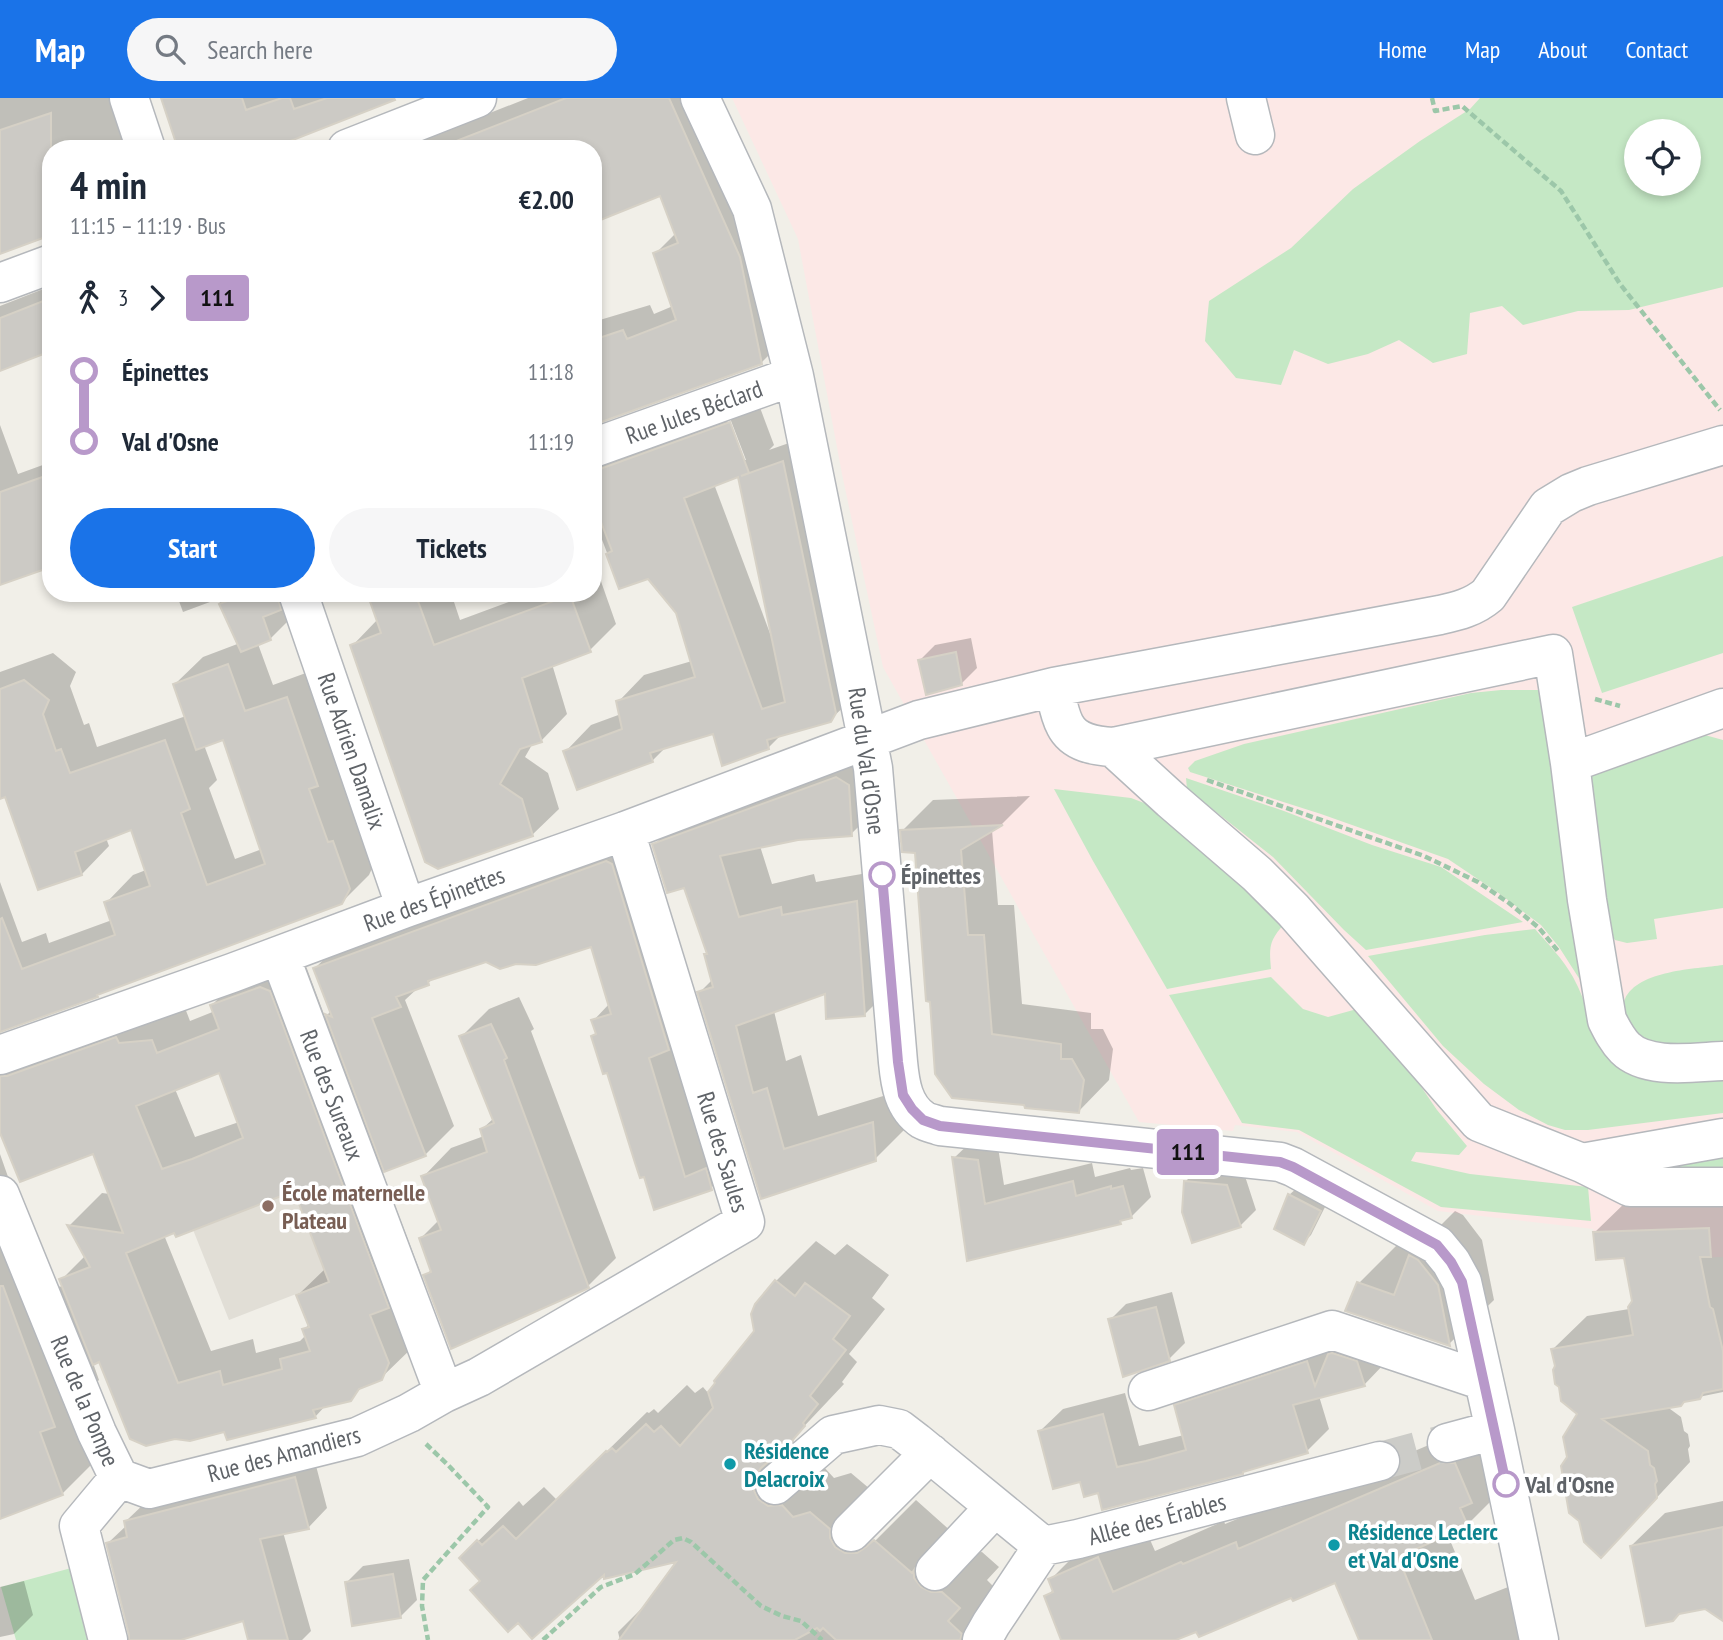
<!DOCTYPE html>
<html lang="en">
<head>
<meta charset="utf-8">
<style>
	:root { --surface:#fff; --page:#f6f6f7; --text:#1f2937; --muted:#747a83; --accent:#1a73e8 }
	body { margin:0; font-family:"PT Sans Narrow",sans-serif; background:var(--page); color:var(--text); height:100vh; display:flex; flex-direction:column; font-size:26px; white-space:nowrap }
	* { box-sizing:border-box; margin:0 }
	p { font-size:23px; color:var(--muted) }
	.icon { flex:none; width:38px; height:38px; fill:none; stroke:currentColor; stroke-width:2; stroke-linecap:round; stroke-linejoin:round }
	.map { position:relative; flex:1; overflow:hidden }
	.side { position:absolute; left:42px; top:42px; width:560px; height:462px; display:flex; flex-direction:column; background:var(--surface); border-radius:28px; box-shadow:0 4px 10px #0003 }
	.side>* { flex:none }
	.badge { padding:0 14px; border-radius:5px; font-size:24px; line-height:46px }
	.fabs { position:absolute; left:1624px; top:21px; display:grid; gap:14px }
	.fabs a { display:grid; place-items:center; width:77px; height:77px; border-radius:50%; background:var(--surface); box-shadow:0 4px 10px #0003; font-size:35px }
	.map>.badge { position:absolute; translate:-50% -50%; box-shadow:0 0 0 4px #fff }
	.legs { display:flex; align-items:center; gap:10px; height:77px; padding:0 28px; font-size:23px }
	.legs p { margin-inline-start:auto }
	.head { display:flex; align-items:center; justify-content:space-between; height:119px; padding:0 28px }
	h1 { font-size:38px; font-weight:700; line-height:52px }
	.button { display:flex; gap:14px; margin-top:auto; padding:14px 28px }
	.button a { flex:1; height:80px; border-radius:42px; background:var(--accent); color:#fff; font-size:28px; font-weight:700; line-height:80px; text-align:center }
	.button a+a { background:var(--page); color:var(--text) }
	ul { padding:0 28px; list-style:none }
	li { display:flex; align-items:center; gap:24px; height:70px; font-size:26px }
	li i { display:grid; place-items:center; width:10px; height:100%; margin:0 9px; background:currentColor }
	li i::after { content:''; width:18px; height:18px; margin:-9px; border:5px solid; border-radius:50%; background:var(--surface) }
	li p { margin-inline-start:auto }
	li:first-child i { background:linear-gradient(#0000 50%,currentColor 0) }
	li:last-child i { background:linear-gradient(currentColor 50%,#0000 0) }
	header { display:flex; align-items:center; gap:42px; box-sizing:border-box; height:98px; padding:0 35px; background:var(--accent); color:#fff }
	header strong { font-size:33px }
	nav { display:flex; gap:38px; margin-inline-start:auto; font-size:24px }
	.search { width:490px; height:63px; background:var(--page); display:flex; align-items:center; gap:18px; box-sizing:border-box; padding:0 24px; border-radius:38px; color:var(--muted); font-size:26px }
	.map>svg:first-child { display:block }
	.education { fill:#e1ded6 }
	.medical { fill:#fce8e6; fill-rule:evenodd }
	.green { fill:#c5e8c5; fill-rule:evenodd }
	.shadow { fill:#0003; fill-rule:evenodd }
	.building { fill:#cccac5; stroke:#d6d1c6; stroke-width:2; fill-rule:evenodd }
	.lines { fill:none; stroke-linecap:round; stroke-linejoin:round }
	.minor-tunnel { stroke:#ccccc8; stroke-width:38; stroke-dasharray:38 19; stroke-linecap:butt }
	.minor-casing { stroke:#b5b8bc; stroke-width:41 }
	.path { stroke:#9cc7a9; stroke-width:4.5; stroke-dasharray:7 3.5; stroke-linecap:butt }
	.minor { stroke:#fff; stroke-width:38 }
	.line-1-casing { stroke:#fff; stroke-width:16 }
	.line-1 { stroke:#b899ca; stroke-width:10 }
	.stop-1-dot { fill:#fff; stroke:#b899ca; stroke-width:3.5 }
	.education-dot { fill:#8d6e63; stroke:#fff; stroke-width:2.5 }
	.culture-dot { fill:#0f9aa8; stroke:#fff; stroke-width:2.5 }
	.labels { text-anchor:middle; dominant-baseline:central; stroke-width:7; stroke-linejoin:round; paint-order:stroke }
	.street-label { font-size:24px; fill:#5f6368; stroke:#fff }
	.stop-label { font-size:24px; font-weight:bold; fill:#5f6368; stroke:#fff; text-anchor:start }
	.education-label { font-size:24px; font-weight:bold; fill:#785e54; stroke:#fff; text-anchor:start }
	.culture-label { font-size:24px; font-weight:bold; fill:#0d838f; stroke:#fff; text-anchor:start }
</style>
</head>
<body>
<header>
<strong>Map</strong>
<div class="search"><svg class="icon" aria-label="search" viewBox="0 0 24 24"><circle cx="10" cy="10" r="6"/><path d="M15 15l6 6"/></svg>Search here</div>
<nav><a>Home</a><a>Map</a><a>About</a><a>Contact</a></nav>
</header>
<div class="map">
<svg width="1723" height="1542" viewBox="0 0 1723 1542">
	<rect width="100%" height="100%" fill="#f1efe8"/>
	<path class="education" d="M315,1012L374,1166L229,1222L168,1069L192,1061Z"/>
	<path class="medical" d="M732,0H1723V1159L1596,1162L1593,1131L1438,1113L1297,1034L1235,1027L1233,1033L1139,1024L883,569L842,376L798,141ZM1636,33H1689V86H1636Z"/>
	<path class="green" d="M1480,0H1723V189L1629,212L1578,213L1523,227L1502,208L1470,215L1467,256L1433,265L1399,242L1368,256L1328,266L1294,252L1281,287L1236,280L1205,243L1209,203L1291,150L1353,91L1420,43L1470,11ZM1636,33H1689V86H1636Z
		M1723,458V555L1602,595L1572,509Z
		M1501,592H1540L1549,609L1582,885L1559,849L1541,827L1500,796L1448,761L1321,716L1190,674L1188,670L1195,663L1244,646L1471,595Z
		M1694,634L1723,642V810L1654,821L1657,841L1627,845L1615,842L1604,826L1588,696L1591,674Z
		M1186,680L1284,713L1372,747L1441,769L1523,824L1366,852L1344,832L1273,759L1187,691Z
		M1054,691L1131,700L1152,708L1285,825C1269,843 1269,848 1271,871L1167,891L1093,763Z
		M1535,831C1548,846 1563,861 1573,879C1583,897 1589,917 1595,936L1723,979V1015L1588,1032H1565L1548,1027L1519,1012L1484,986L1443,948L1368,858L1485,837Z
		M1723,867V951L1663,952L1639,942L1621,923C1622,916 1622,907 1625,901C1638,872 1696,871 1723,867Z
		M1271,879L1303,911L1328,919L1357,911L1396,952L1437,1012L1467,1048L1459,1057L1416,1054L1411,1063L1470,1076L1588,1089L1591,1123L1441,1109L1299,1032L1242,1025L1169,897Z
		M1723,1053V1080H1638L1637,1064Z
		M75,1469L94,1542H16L1,1489Z"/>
	<path class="shadow" d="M0,0H132L150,51H51L0,154Z
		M163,0H395L265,51Z
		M528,0H706L788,238L761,265L597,323L598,330L756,299L774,347L769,352L809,338L857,596L830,622L782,636L768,650L714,634L666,649L652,663L565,654L591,627L621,616L618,604L644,577L692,563L677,514L648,479L620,489L593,418V224L650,207L654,216L673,208L655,156L676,135L661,96L593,51H399ZM728,315L746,362H742L725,317ZM740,377L773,537L771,538L714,386Z
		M51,188V251L0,271V208Z
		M0,327L18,376L51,364V467L0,485Z
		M597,472L616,526L590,552L552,566L567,616L541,643L533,645L525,659L548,675L559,711L532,737L352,548L378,521L369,495H451L460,522L533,495H593V473Z
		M176,495H292L293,518L270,541L258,546L273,587L314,572L376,762L369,777L341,805L101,894L97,898L0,930V784L22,844L46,835L49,845L112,822L106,805L133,777L146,772L132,730L106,740L109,748L82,776L6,697L0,699V574L53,555L76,574L70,588L84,627L89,625L97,649L186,618L175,586L203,559L240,545L218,501L183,514ZM224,640L262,751L235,761L209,690L217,682L204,647Z
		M971,540L977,570L961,586L920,562L935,547Z
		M871,646L885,703L851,736L798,740L760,748L772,786L814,776L816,784L890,771L898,883L864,917L827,894L774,913L786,963L801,957L818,1018L906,991L908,1028L875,1061L762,1098L699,895L713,881L706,857L709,854L685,787L654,747L688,713Z
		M1030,698L1002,726L992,732L998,807H1014L1022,906L1091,915V931H1103L1113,951L1109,982L1079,1013L1026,1005L953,999L917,753L902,733L933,702Z
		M636,735L740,1061L711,1090L655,1110L608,973L593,939L597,934L593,923L610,905L592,847L486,862L435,879L428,885L419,889L405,902L454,1028L425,1057L382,1073L421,1176L406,1191L415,1247L381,1280L363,1288L350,1301L327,1306L315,1319L225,1332L100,1262L93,1265L99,1282L87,1294L107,1351L62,1396L0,1419V1056L46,1187L64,1189L61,1182L86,1157L69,1128L102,1095L110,1096L94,1053L0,1030V978L32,946L185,910L190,923L215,913L212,907L245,874L303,860L325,919L332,912L315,870L345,841ZM220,973L239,1024L195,1039L175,991ZM295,1090L326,1170L298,1197L309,1226L304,1232L306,1237L300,1243L256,1255L253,1241L211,1253L164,1137Z
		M519,899L534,931L531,933L616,1160L588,1188L425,1178L432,1171L421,1140L439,1122L423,1079L451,1050L484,1038L482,1031L494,1020L461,939L489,911Z
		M974,1041L997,1043L1004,1087L1092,1065L1095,1079L1130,1070L1131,1072L1143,1070L1151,1099L1131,1119L1123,1120L1120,1124L968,1161L954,1060Z
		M1201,1068L1243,1072L1256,1112L1240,1128L1185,1084Z
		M1297,1090L1327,1105L1311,1137L1303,1145L1289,1097Z
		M1723,1098V1294L1684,1302L1666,1308L1681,1319L1684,1333L1688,1336L1690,1348L1688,1351L1690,1364L1634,1424L1569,1360L1580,1315L1557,1269L1553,1251L1587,1218L1629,1211L1634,1204L1625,1158L1595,1134L1629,1101Z
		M1455,1113L1463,1117L1482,1142L1494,1202L1449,1246L1359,1185L1404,1140L1422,1146Z
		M816,1143L835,1157L847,1146L889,1177L872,1200L885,1211L849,1256L857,1264L842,1284L844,1286L794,1339L793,1349L823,1368L834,1380L851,1375L870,1391L886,1415H898L867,1447L869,1449L916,1402L953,1435L972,1455L982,1454L999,1469L987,1482L993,1488L977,1542H620L618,1534L649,1503L680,1461L605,1473L482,1482L461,1460L519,1403L523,1408L544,1389L557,1402L647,1314L649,1315L654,1311L658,1315L687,1287L695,1295L703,1289L709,1296L756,1234L776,1183Z
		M1172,1194L1185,1245L1169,1261L1110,1222L1126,1206Z
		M1352,1235L1386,1264L1364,1287L1319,1298L1329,1331L1307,1353L1099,1393L1081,1382L1040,1333L1063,1311L1125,1295L1139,1348L1184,1337L1176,1308L1198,1285L1330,1242L1333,1253Z
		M1483,1324L1509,1385L1467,1427L1447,1435L1475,1502L1531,1480L1528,1542H1361L1336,1483L1197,1531L1172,1542H1063L1046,1499L1054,1491L1050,1482L1093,1439L1140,1419L1155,1453L1224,1423L1225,1426L1278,1404L1280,1410Z
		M314,1360L327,1410L308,1430L283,1434L311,1533L302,1542H250L244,1521L175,1542H131L108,1445L127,1427L126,1423L146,1404Z
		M1723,1403V1512L1631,1448L1665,1415Z
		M409,1461L417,1502L401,1518L347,1484L363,1468Z
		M24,1483L33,1517L14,1536L0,1539V1489Z"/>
	<path class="building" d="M161,0H242L246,12L282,0H290L294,11L327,0H394L395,2L270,51H178Z
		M566,0H669L740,159L762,266L593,327V242L623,232L627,241L676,222L653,155L678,145L660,98L593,125V51H441V49Z
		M51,15V137L0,156V32Z
		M51,200V253L0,273V220Z
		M730,324L749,375L741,378L783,363L836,615L831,624L767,642L769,651L722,668L713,636L650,655L653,664L577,692L563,653L622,631L616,603L695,579L676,515L648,481L619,491L606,456L612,453L593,403V371H600ZM738,379L785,604L762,611L684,400Z
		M51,376V469L0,487V394Z
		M248,495H277L281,512L263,519L271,542L241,554L219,506Z
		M367,495H415L434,547L570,497L591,554L522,580L542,644L520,651L500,686L522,701L533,738L438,771L425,764L350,547L381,535Z
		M956,554L962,587L926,597L918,562Z
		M228,566L245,613L287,599L318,688L309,691L328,744L333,743L350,791L342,806L97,897L98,899L0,934V821L2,820L22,871L115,837L104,804L150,788L131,732L75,754L82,777L38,792L5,699L0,701V591L24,582L49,602L43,616L56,653L61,651L70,675L165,642L190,711L181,715L207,787L265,766L223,642L196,652L173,586Z
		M836,679L849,687L852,738L798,742L720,758L739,819L781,809L782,817L857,803L865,918L826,921L825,896L736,928L753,995L767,990L784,1051L873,1024L876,1063L761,1101L697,894L713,889L704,856H707L684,790L667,795L652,746Z
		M1003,727L961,752L968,837H984L992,936L1061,946V961H1072L1084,982L1079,1015L1025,1010L1024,1007L952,1000L935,976L930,904L926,903L915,755L902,754L900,732Z
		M606,763L612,766L669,952L649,960L685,1079L706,1070L712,1092L654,1112L644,1079L640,1080L635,1065L607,975L603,976L591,938L596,936L591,922L611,916L591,849L536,867L516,866L500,871L486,864L428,883L429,887L396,899L401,909L372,920L426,1058L384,1074L325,916L332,919L313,870Z
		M260,889L270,893L389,1210L370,1217L389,1265L382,1282L359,1291L351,1303L313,1312L316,1320L227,1342L224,1334L190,1343L175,1341L146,1348L130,1341L99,1264L93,1267L59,1181L90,1169L67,1127L123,1135L93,1056L20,1084L0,1035V978H7L116,939L119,945L152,942L157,955L219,931L210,907ZM219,975L243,1040L192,1061L162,1071L136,1008ZM294,1093L329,1184L296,1197L309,1229L302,1231L310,1253L280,1261L282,1271L223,1287L220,1273L178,1285L126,1155L174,1135L176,1139Z
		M491,926L507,960L504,962L589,1190L451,1251L423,1177L431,1174L419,1140L441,1132L421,1078L487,1054L480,1031L494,1025L459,938Z
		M952,1059L978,1062L985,1106L1073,1083L1076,1098L1111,1088V1091L1123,1088L1132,1120L1120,1123L1121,1126L967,1163Z
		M1184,1083L1227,1087L1241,1129L1192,1145L1182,1114Z
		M1288,1096L1321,1113L1304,1147L1274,1131Z
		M1709,1130L1711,1159H1700L1710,1209L1713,1211L1723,1253V1291L1703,1295L1700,1301L1684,1304L1681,1308L1602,1321L1648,1353L1650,1367L1654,1370L1657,1383L1655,1386L1657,1400L1601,1460L1584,1444L1579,1423L1569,1415L1561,1368L1567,1359L1563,1339L1577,1316L1561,1303L1559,1289L1555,1286L1553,1272L1555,1268L1551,1251L1633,1237L1628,1209L1632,1203L1624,1160L1596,1162L1593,1134Z
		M1409,1157L1418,1162L1438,1187L1450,1248L1345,1213L1357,1184L1394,1197Z
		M775,1182L795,1198L805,1185L850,1218L833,1241L846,1252L810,1298L818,1306L803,1325L805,1328L791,1344L761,1370L755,1379L753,1390L758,1401L768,1408L782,1407L793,1419L810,1414L830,1431V1440L835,1449L845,1455H857L866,1449L874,1442L912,1475L914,1472V1480L921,1489L931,1494H942L960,1510L948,1523L962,1536L960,1542H836L823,1530L820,1533L817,1530L795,1542H619L676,1464L604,1481V1477L532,1541L518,1525L508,1534L470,1492L480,1483L459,1460L477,1442L482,1447L503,1428L516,1441L606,1353L607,1354L612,1350L616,1354L646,1326L654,1334L661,1328L680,1348L713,1310L708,1294L715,1285L714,1283L754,1233L751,1216L755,1206Z
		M0,1188H3L55,1329L40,1334L63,1397L0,1421Z
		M1156,1209L1170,1263L1123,1279L1108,1221Z
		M1332,1255L1357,1263L1365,1288L1293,1307L1308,1355L1243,1374V1376L1102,1412L1098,1395L1084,1399L1080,1384L1053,1391L1038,1333L1103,1316L1117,1369L1146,1363L1186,1352L1174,1307L1307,1263L1315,1288L1328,1256Z
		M1440,1365H1455L1472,1405L1460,1410L1468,1428L1398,1459L1432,1542H1359L1335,1485L1293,1503L1291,1500L1199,1539L1196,1534L1176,1542H1061L1044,1498L1053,1494L1048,1481L1098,1459L1113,1494L1181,1464L1183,1466L1236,1444L1238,1451Z
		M295,1379L309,1431L260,1441L288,1542H248L243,1523L181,1542H129V1537L106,1445L127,1439L124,1423Z
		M1723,1429V1523L1705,1511L1679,1516L1673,1523L1646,1528L1630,1448Z
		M393,1476L401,1520L352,1528L345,1484Z"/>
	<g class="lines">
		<path class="minor-tunnel" d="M1380,1363L1447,1345"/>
		<g class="minor-casing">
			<path id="minor" d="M129,0L146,51
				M700,0L752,111L794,278L873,670L898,964C900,985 903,1009 923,1022C928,1025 935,1026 940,1028L1280,1064L1293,1069L1437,1147L1451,1164L1462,1184L1495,1332L1539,1542
				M1246,0L1255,37
				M347,51L477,0
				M0,185L51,166
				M593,350L794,278
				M298,495L406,810
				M1054,589C1057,601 1059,616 1065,627C1074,645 1095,648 1113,649L1553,556L1570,665L1587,802L1607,922C1612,932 1617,942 1625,950C1647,972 1695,964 1723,963
				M1113,649L1171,702L1257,776L1293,812L1479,1024L1582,1065L1630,1089H1723
				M1570,665L1723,610
				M280,858L444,1295
				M0,957L232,875L406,810L625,733L919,622L1054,589L1440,517C1458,513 1474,509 1488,497L1548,409L1571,395L1588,388L1723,347
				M1582,1065L1723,1040
				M0,1097L97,1335L119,1380L79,1428L108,1542
				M1148,1293L1332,1232L1484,1283
				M1447,1345L1495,1332
				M119,1380L149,1391L357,1339L409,1315L444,1295L479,1279L745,1124L625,733
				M775,1387L833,1337L879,1327L899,1331L916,1344L1043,1448
				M851,1434L930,1355
				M935,1473L995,1409
				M982,1542L991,1526L1043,1448L1078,1441L1380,1363"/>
		</g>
		<path class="path" d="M1432,0L1435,13L1462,8L1561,93L1620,186L1720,312
			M1595,601L1620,608
			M1207,682L1424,758L1478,784L1509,805L1539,830L1558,853
			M426,1346L448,1367L488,1409L423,1482L422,1508L428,1542
			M543,1542L601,1489L635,1476L674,1442L683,1440L691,1444L761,1508L782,1518L801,1523L822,1542"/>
		<use href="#minor" class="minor"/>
	</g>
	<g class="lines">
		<g class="line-1-casing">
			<path id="line-1" d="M882,777L898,964L903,997L912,1011L923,1022L940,1028L1280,1064L1293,1069L1437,1147L1451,1164L1462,1184L1506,1386"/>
		</g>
		<use href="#line-1" class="line-1"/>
	</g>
	<g class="stop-1-dot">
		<circle cx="882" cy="777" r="12"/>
		<circle cx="1506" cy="1386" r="12"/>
	</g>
	<circle class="education-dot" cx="268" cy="1108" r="7"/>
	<g class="culture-dot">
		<circle cx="730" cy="1366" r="7"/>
		<circle cx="1334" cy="1447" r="7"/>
	</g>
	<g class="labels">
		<g class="street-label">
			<text transform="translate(694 314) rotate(-20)">Rue Jules Béclard</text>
			<text transform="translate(352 653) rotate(71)">Rue Adrien Damalix</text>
			<text transform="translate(867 663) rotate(82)">Rue du Val d'Osne</text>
			<text transform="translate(434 801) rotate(-20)">Rue des Épinettes</text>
			<text transform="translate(332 997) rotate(69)">Rue des Sureaux</text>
			<text transform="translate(723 1054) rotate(73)">Rue des Saules</text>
			<text transform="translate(85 1303) rotate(67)">Rue de la Pompe</text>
			<text transform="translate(284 1356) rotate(-15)">Rue des Amandiers</text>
			<text transform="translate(1157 1421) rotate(-15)">Allée des Érables</text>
		</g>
		<g class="stop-label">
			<text x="901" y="777">Épinettes</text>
			<text x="1525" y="1386">Val d'Osne</text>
		</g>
		<g class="education-label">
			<text x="282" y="1094">École maternelle<tspan x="282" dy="28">Plateau</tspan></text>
		</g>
		<g class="culture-label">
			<text x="744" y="1352">Résidence<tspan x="744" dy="28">Delacroix</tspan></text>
			<text x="1348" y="1433">Résidence Leclerc<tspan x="1348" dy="28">et Val d'Osne</tspan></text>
		</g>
	</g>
</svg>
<div class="fabs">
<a><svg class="icon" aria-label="locate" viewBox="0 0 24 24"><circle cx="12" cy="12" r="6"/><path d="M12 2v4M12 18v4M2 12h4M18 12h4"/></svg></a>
</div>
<b class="badge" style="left:1188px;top:1054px;background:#b899ca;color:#111">111</b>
<section class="side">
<div class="head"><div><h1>4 min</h1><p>11:15 – 11:19 · Bus</p></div><b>€2.00</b></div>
<div class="legs"><svg class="icon" aria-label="walk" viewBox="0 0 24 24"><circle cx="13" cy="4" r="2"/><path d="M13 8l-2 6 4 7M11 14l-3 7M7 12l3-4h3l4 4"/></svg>3<svg class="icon" aria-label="forward" viewBox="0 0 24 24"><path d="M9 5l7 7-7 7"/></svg><b class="badge" style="background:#b899ca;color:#111">111</b></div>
<ul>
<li><i style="color:#b899ca"></i><b>Épinettes</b><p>11:18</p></li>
<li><i style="color:#b899ca"></i><b>Val d'Osne</b><p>11:19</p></li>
</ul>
<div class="button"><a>Start</a><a>Tickets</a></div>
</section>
</div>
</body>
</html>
